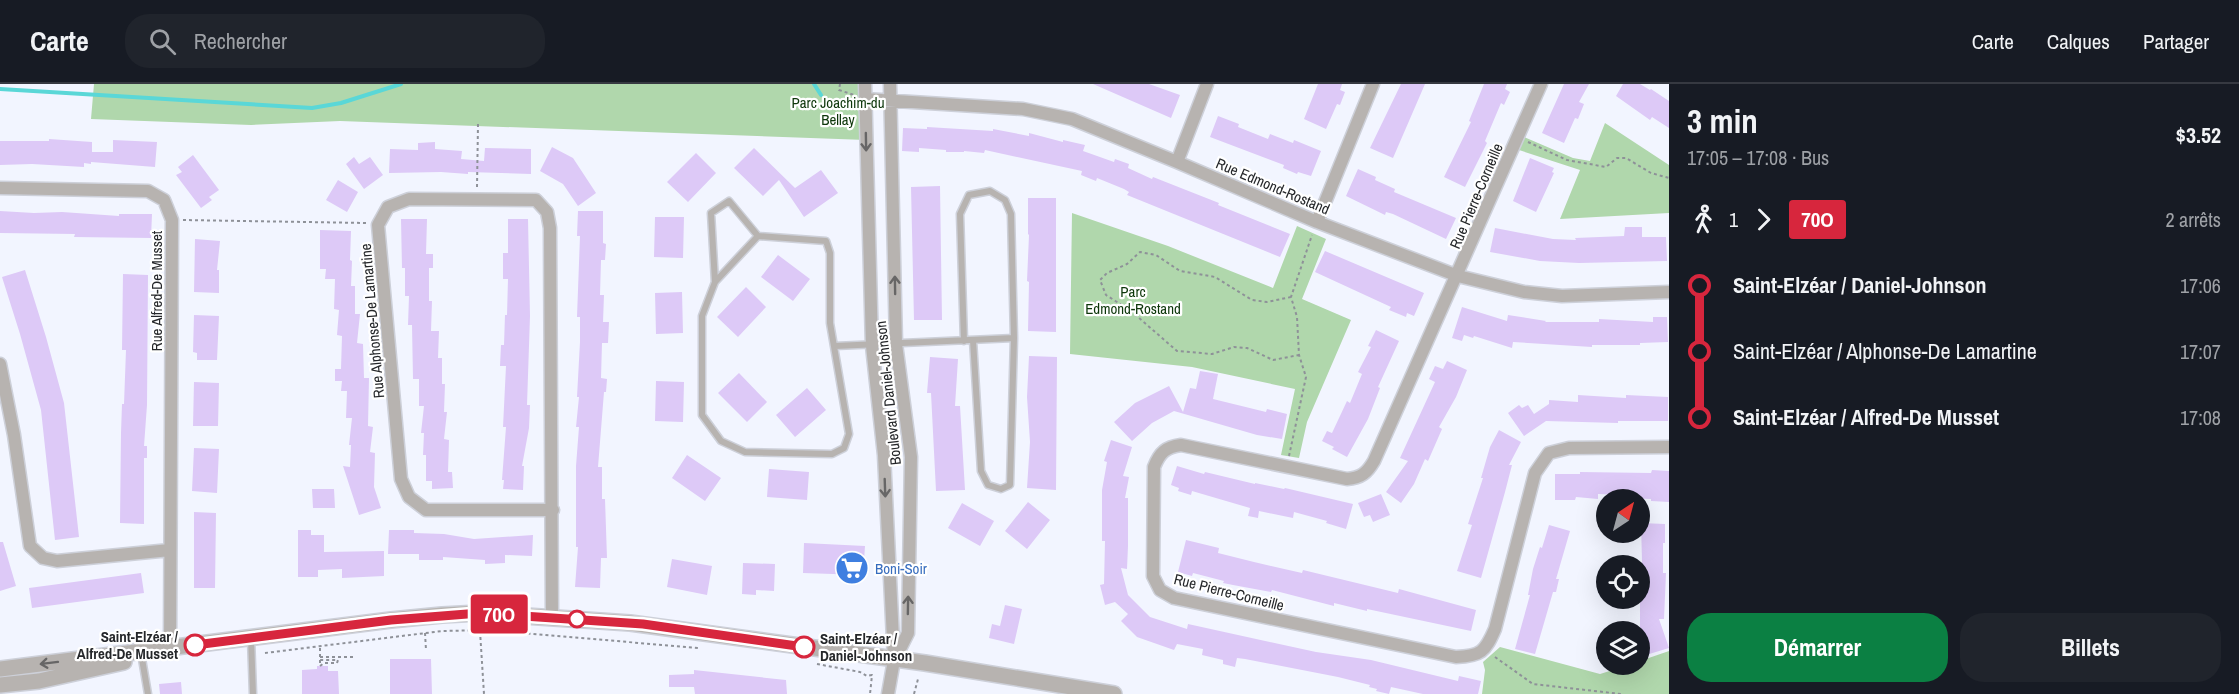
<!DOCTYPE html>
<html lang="fr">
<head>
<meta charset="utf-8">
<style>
	:root { --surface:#171b24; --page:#20242c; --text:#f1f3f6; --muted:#9ea1a6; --line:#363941; --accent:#0b8043 }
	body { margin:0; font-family:"Archivo Narrow",sans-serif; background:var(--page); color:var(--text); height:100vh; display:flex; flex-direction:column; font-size:22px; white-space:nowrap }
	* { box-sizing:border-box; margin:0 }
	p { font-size:20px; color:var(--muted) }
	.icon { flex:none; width:33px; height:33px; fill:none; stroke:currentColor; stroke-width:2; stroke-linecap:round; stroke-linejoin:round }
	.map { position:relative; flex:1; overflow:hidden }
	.panel { display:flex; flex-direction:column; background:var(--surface); width:570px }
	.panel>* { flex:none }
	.badge { padding:0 12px; border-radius:4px; font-size:21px; line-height:39px }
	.needle { width:39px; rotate:36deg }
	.fabs { position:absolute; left:1596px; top:405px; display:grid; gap:12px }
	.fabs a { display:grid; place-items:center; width:54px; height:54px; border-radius:50%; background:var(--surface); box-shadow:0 6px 24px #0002; font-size:30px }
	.map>.badge { position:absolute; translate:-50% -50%; box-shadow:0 0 0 3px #fff }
	.legs { display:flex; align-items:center; gap:9px; height:66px; padding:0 18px; font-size:20px }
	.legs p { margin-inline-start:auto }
	.head { display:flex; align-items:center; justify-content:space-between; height:102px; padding:0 18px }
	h1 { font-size:33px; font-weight:700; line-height:45px }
	.primary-button { display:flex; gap:12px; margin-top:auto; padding:12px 18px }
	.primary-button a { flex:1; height:69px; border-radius:24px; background:var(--accent); color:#fff; font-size:24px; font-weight:700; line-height:69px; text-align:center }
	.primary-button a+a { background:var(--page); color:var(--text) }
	ul { padding:0 18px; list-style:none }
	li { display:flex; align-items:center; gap:21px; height:66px; font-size:22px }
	li i { display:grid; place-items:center; width:9px; height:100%; margin:0 8px; background:currentColor }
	li i::after { content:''; width:15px; height:15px; margin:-8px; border:4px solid; border-radius:50%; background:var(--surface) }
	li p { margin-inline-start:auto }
	li:first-child i { background:linear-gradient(#0000 50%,currentColor 0) }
	li:last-child i { background:linear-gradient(currentColor 50%,#0000 0) }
	header { display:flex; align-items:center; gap:36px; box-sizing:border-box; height:84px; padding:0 30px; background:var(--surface); border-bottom:2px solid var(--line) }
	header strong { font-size:28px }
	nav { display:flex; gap:33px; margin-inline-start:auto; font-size:21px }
	.search { width:420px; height:54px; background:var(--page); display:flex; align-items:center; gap:15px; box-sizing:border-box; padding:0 21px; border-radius:24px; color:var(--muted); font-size:22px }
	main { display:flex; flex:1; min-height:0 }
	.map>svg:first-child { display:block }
	.green { fill:#b0d7ac }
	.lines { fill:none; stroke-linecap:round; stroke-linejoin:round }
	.stream { stroke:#5ad7d7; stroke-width:4 }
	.building { fill:#ddc9f7 }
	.service-casing { stroke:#cdd0d9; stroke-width:9 }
	.minor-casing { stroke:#cdd0d9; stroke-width:15 }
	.tertiary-casing { stroke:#cdd0d9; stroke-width:18 }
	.path { stroke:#8e9198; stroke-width:2; stroke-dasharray:3 3; stroke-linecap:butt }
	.service { stroke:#b7b3b0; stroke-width:6 }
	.minor { stroke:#b7b3b0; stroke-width:12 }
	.tertiary { stroke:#b7b3b0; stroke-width:15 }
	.oneway { stroke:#676666 }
	.line-1-casing { stroke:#fff; stroke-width:14 }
	.line-1 { stroke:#d7263d; stroke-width:9 }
	.stop-1-dot { fill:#fff; stroke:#d7263d; stroke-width:3 }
	.labels { text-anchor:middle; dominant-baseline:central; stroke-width:4.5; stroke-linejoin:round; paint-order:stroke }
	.park-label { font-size:15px; fill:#0d360a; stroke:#fff }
	.street-label { font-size:15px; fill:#25272a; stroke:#fff }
	.shop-label { font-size:15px; fill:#366cbe; stroke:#fff; text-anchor:start }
	.stop-label { font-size:15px; font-weight:bold; fill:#25272a; stroke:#fff; text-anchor:end }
</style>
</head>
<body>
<header>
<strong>Carte</strong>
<div class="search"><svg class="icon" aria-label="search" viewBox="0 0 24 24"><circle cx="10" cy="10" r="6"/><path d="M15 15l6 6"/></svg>Rechercher</div>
<nav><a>Carte</a><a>Calques</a><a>Partager</a></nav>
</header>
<main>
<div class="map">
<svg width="1669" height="610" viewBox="0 0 1669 610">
	<rect width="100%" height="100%" fill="#f2f5ff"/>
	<path class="green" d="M94,0H864L866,56L340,37L251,41L91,35Z
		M1605,39L1669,81V129L1560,135L1580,86L1519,66L1524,53L1573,74L1590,77Z
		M1072,129L1168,162L1273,204L1297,142L1326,155L1302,215L1351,236L1307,338L1299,374L1281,371L1295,305L1192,283L1070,270Z
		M1500,563L1600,590L1629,581L1640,580V577L1669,567V610H1482L1485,586L1483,578Z"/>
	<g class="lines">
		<path class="stream" d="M814,0L821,11
			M0,5L312,24L341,19L401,0"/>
	</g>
	<path class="building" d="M1093,0H1149L1180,11L1171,34Z
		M1318,0H1342L1340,6L1345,8L1340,21L1337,20L1326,45L1304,35Z
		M1401,0H1425L1393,74L1370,64Z
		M1484,0H1507L1505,5L1510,8L1504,21L1501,19L1485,57L1487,59L1465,103L1444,93L1471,38L1469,37Z
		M1564,0H1589L1579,18L1584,20L1578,35L1575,34L1564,59L1542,49Z
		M1623,0H1640L1650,6L1651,5L1669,17V44L1652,33L1650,36L1616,12Z
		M1218,32L1239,40L1238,43L1268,55L1270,50L1293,59L1294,56L1321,67L1311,92L1298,88L1297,90L1283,84L1284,81L1210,53Z
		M927,43L993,47V45L1029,52V49L1063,58V56L1085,61L1083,67L1114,78L1115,75L1129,80L1128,84L1152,95L1153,93L1219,119L1218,121L1290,150L1280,173L1127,111L1129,108L1124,105L1097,94L1096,97L1081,91L1082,87L985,66L984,69L964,67V68H946V66L919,64V68L902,67L903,44L927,45Z
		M49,55L92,58V68H113V56L157,58L155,83L91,78V80L84,79V83L32,80L0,81V57H49Z
		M435,58V65L462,67L461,75L484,77L485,64L531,65V90L468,88V90L441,88L389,89L390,65L418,66V59Z
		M552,63L573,74L596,109L578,122L563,100L540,87Z
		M754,64L795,104L821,86L838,109L804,133L779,96L763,112L734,84Z
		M696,69L716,89L688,118L667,98Z
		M193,71L219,106L209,113L212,116L201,124L176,91L182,88L178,83Z
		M354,73L359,80L370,73L383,91L364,105L346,80Z
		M1530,74L1554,84L1552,88L1554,89L1536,128L1513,117Z
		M1358,85L1376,93L1375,96L1395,105L1394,108L1456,134L1446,155L1393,130L1386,128L1385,131L1346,112Z
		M338,96L358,108L347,128L326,116Z
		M940,102L942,236H914L911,103Z
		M1028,114H1056V248L1028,247L1029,198L1027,197L1029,151L1028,150Z
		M0,127L34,129L62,128L119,132V130H152L151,154L74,153L75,150L0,149Z
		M578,127H603V159L606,160L605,176H601L600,211H604L603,238H609L608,259H602L601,294L607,295L606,308H604L598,383H602V415H605L607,474H601L600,504L575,503L578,463H576V382L579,343H576L579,313H577L580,258V233H577L580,152H577Z
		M655,133H684L683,174L654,173Z
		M401,135H427L426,170H433V184H429V217H432L431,247H439L438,274H442V300H445L444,328H447L444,355L449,356L448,388H452L453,404L432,405V397H426V371H423L424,349H421L424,322H419V295H413L412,241H408L409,212H405V184H402Z
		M508,135H528L530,232L527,321H530L529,344L522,382H524L523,406L503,405L504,396H502L506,343H503L506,282H500L501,261H504L505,231H507L508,195H503V169H508Z
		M1625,143H1642V153H1666L1667,177L1579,179L1540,177L1490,168L1495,144L1553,155L1576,156L1575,154L1624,152Z
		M320,146L351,147L350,176L352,177L351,202H355V230H360L357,259L363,260L364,294H369L368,342L373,343L370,368L375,369L374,403L381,424L359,431L343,382L350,383L351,361H349L352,334H346L347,307H341L342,297H335V285H341L342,252L337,251L339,226L334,225L335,195H325L326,185H320Z
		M195,155L220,157L217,186H219V209L194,208Z
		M1325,167L1424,209L1414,232L1407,229L1406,233L1389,226L1391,223L1315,188Z
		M778,171L810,195L793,217L761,193Z
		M25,186L46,253L64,319L79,453L55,456L41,326L20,250L2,193Z
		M123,190L148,191L147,321L144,362H147V374H144V440L120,439L121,349L122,320H124L126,266H122Z
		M746,203L766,223L738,253L717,233Z
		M682,208L683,249L656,250L655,209Z
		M1462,223L1507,237L1508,231L1546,237L1545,238H1599V235L1653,238V233H1667L1668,258L1640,259V261H1592V263L1513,258L1512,264L1474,252L1473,254L1464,251L1462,257L1452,254Z
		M194,231L219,232L217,276H197V269L193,268Z
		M1376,246L1399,257L1378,303L1380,304L1368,335L1347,373L1332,365L1334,363L1322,357L1327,347L1332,349L1347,317L1350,319L1362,290L1358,288L1371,263L1368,262Z
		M1029,272L1057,273L1056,406L1027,404L1030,358L1027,313Z
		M930,273L958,275L955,322H960L965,406L936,407L931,309H927Z
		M1447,277L1467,286L1456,313L1439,343L1442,345L1428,377L1425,375L1414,400L1401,419L1386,408L1408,377L1400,374L1435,298L1429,295L1435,282L1443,285Z
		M1200,287L1218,290L1213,315L1266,328L1267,325L1287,330L1282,355L1257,351L1174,327L1152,339L1132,357L1114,338L1135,319L1169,302L1183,328L1190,304L1196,305Z
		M739,289L767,318L747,338L718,309Z
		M656,297L684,298L683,338L655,337Z
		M194,298L219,299L218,342H193Z
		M807,304L826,326L795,353L776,331Z
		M1578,311L1626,314V311L1668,313V337H1618V339L1546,337L1524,352L1508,329L1519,321L1522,324L1528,321L1534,330L1549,320V316L1578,318Z
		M1499,346L1521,358L1509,381H1512L1505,408L1481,494L1457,487L1472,441L1468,440L1483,394H1481L1490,363Z
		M1111,356L1132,363L1123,392L1129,393L1125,414H1128V462L1127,485L1121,484L1128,511L1150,533L1187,545L1188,540L1316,568L1371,576L1458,597L1459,592L1481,597L1478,610H1423L1391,603L1389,610L1376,607L1377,605L1369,603L1370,601L1338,593L1245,575L1237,574L1235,583L1223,580V576L1202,571L1203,565L1177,560L1174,566L1137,553L1121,537L1128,530L1115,518L1105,521L1100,501L1104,500L1105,457H1102V406L1107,378L1104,377Z
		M194,364L219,365L217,409L192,407Z
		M687,371L721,394L705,417L672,394Z
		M1177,382L1204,390L1205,388L1255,400V399L1284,405L1285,404L1353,420L1346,445L1326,439L1327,437L1294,428L1293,434L1259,427L1258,434L1248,432L1250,424L1192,407L1191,411L1178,407L1179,404L1171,401Z
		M769,385L809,388L807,416L767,413Z
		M1652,386L1669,387V418L1651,417V415L1626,414V411L1598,410V415L1576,413L1575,416H1555V390H1580V388L1651,389Z
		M312,405H334L335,424H313Z
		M1381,410L1390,431L1373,438L1370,431L1364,433L1358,419Z
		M1028,418L1050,436L1027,465L1005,447Z
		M962,419L994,437L980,462L948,444Z
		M194,428L216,429L215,504H194Z
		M1641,439L1665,440V459H1663V489H1666L1664,535H1659L1669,564L1646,571L1640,552V516H1643Z
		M1549,441L1570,447L1556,495H1559L1556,508H1553L1535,570L1515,565L1530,511H1528L1533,485L1540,463L1542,464Z
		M298,446H311V451H324V468L384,467V492L342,494V485L318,486V493H298Z
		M389,446H414V449L444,450L474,455L533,451L532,472L505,471V479L485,480V476L443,473V476H419V470H388Z
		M1186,456L1219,464L1218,469L1254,478L1302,489L1303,486L1398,509L1399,505L1476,526L1471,547L1367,525V527L1334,519V522L1272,506L1271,508L1233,501L1223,499L1224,497L1193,489L1192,492L1178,488Z
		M0,458H3L16,502L0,507Z
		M804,459L865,462L863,491L803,489Z
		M672,475L712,482L707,511L667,503Z
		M743,479L775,480L774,507L756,506V511L742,510Z
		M141,489L144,509L32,524L29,504Z
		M1005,521L1022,525L1014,560L989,554L992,540L1000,542Z
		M390,575H431L432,610H390Z
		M317,582H328V587H338L339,610H302V586L317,585Z
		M694,586L786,596L787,610H695L694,603H669V591L694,590Z
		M181,598L182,610H160L159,600Z"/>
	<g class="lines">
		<g class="service-casing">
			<path id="service" d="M758,152L826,157L830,169V239L849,350L844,364L832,370L745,368L721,357L702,331V232L715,198Z
				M715,198L711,129L729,117L758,152
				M964,257L960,130L969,111L990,107L1005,116L1011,130L1014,254L1010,401L1001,405L988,401L981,387L973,256
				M835,262L1014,254
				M251,554L253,610
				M141,569L148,610"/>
		</g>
		<g class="minor-casing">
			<path id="minor" d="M865,0L872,262L884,371L894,576L888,610
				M890,0L896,260L911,373L908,549L895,575
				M1541,0L1374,377C1367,389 1361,394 1347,395L1181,361C1166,363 1160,368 1154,383L1153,492L1160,506L1174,514L1456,573C1481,572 1485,568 1495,545L1535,389L1549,369L1569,364L1669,363
				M865,15L1023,25L1072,35L1177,78L1317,138L1458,192L1524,208L1562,212L1669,208
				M1177,78L1207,0
				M0,104L148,107L164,116L172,136L170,565
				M1317,138L1373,0
				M0,280L14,351L30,462L43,474L57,477L170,466
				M552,533L550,144L547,128L536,116L409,115L388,123L378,141L401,395L409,413L426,426H553"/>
		</g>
		<g class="tertiary-casing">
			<path id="tertiary" d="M0,585L391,536L442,531L480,529L630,539L925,579L1114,610
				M0,601L39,597L124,578"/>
		</g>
		<path class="path" d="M840,0L839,6L854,11
			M1528,58L1567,76L1606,83L1617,74H1626L1651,89L1669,94
			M477,103L478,40
			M183,136L366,139
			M1291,213L1267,218L1252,216L1215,193L1180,187L1156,171L1140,168L1127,180L1107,189L1100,196L1106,211L1131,227L1177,267L1212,270L1234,263L1247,264L1273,276L1299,271
			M1289,372L1306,293L1299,271L1297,233L1291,213L1312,151
			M480,547L484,610
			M425,549L426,566
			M320,564C320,570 320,576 320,582L324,579H337L338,576H320
			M265,569L442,547L487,546L698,564
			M320,573H355
			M1495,573L1533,600L1621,610
			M817,580L860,588L867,592L872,591L870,610
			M914,610L918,595"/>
		<use href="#service" class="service"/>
		<use href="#minor" class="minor"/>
		<use href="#tertiary" class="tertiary"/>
	</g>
	<defs><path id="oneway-shaft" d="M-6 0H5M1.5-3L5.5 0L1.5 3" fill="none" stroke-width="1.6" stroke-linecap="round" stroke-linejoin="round" transform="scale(1.5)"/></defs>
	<g class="oneway">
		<use href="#oneway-shaft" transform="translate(866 58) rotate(89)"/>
		<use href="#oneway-shaft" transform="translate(895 201) rotate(-91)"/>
		<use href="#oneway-shaft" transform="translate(885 404) rotate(88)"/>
		<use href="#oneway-shaft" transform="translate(908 521) rotate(-89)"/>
		<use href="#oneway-shaft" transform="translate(49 579) rotate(173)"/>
	</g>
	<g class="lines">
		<g class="line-1-casing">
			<path id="line-1" d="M195,561L391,536L480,529L643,540L804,563"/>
		</g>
		<use href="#line-1" class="line-1"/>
	</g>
	<defs>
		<g id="supermarket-disc" transform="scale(1.725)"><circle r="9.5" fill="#3f7fe0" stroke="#fff"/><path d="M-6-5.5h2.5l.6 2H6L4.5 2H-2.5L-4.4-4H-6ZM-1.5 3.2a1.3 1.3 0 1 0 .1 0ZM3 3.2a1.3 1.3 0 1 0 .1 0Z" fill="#fff"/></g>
	</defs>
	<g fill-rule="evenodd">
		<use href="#supermarket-disc" x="852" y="484"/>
	</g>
	<g class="stop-1-dot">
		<circle cx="577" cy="535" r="8"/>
		<circle cx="195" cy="561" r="10"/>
		<circle cx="804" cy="563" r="10"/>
	</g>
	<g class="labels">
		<g class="park-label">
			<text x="838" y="18">Parc Joachim-du<tspan x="838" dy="17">Bellay</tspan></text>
			<text x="1133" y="207">Parc<tspan x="1133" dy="17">Edmond-Rostand</tspan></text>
		</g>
		<g class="street-label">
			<text transform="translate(1273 102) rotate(23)">Rue Edmond-Rostand</text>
			<text transform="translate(1476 112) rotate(-67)">Rue Pierre-Corneille</text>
			<text transform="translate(156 207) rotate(-90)">Rue Alfred-De Musset</text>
			<text transform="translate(372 237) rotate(-95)">Rue Alphonse-De Lamartine</text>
			<text transform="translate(888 309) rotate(-96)">Boulevard Daniel-Johnson</text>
			<text transform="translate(1229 508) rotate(14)">Rue Pierre-Corneille</text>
		</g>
		<g class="shop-label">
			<text x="875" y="484">Boni-Soir</text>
		</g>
		<g class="stop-label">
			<text x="178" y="552">Saint-Elzéar /<tspan x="178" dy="17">Alfred-De Musset</tspan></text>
			<text x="820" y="554" text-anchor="start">Saint-Elzéar /<tspan x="820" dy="17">Daniel-Johnson</tspan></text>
		</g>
	</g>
</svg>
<div class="fabs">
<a><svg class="needle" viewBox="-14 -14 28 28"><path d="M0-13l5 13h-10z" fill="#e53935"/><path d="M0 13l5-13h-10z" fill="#9ea1a6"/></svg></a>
<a><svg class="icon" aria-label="locate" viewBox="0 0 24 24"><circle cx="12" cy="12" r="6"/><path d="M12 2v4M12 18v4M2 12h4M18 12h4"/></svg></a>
<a><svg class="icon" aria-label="layers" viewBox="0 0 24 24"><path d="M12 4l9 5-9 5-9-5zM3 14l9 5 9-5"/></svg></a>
</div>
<b class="badge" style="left:499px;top:530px;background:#d7263d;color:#fff">70O</b>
</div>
<section class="panel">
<div class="head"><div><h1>3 min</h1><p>17:05 – 17:08 · Bus</p></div><b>$3.52</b></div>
<div class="legs"><svg class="icon" aria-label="walk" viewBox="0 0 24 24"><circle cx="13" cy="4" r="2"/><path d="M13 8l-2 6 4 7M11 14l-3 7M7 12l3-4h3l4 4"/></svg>1<svg class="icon" aria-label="forward" viewBox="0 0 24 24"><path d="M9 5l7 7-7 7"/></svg><b class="badge" style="background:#d7263d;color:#fff">70O</b><p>2 arrêts</p></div>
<ul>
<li><i style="color:#d7263d"></i><b>Saint-Elzéar / Daniel-Johnson</b><p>17:06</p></li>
<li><i style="color:#d7263d"></i><span>Saint-Elzéar / Alphonse-De Lamartine</span><p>17:07</p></li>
<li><i style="color:#d7263d"></i><b>Saint-Elzéar / Alfred-De Musset</b><p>17:08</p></li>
</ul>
<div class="primary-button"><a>Démarrer</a><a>Billets</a></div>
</section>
</main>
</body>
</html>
